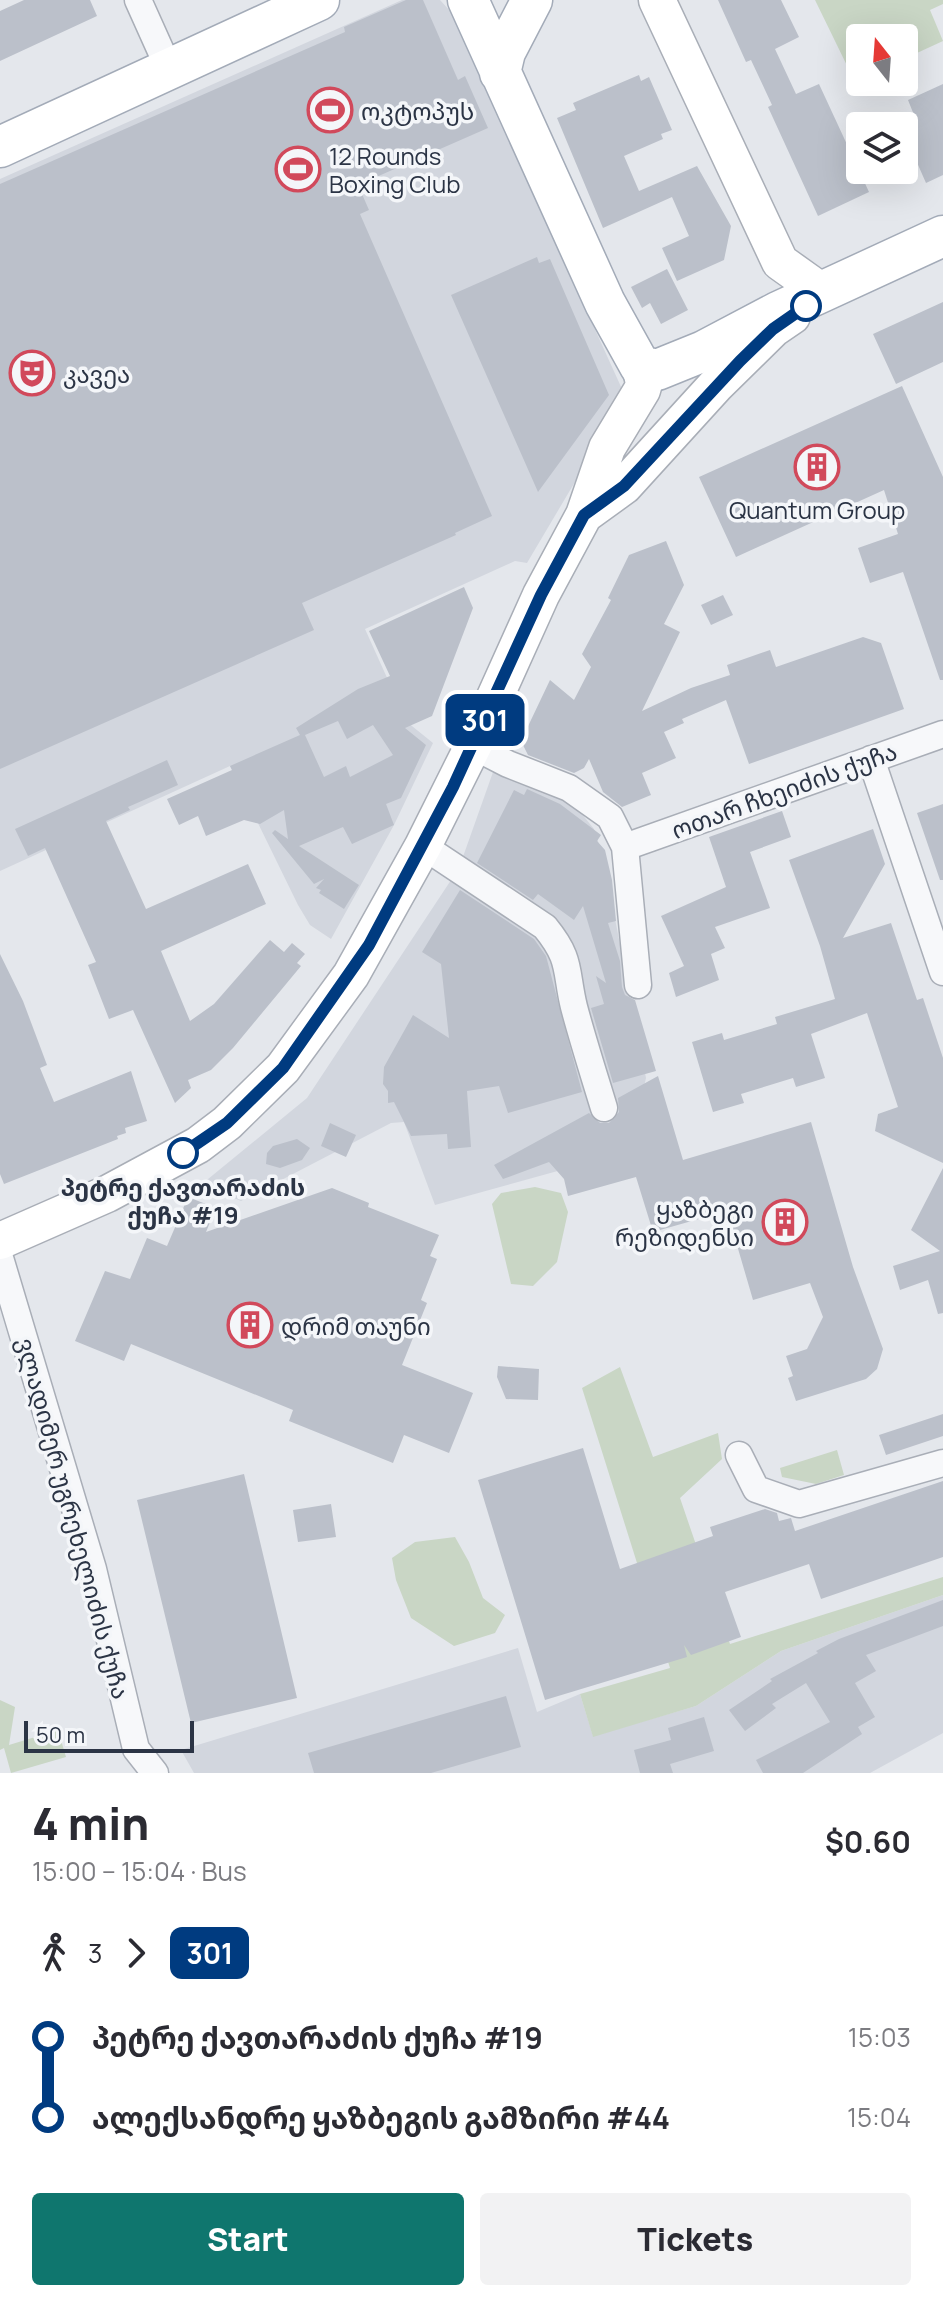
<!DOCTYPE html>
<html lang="en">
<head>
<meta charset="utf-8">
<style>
	:root { --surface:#fff; --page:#f2f2f3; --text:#2b2b33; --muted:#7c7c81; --accent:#0f766e }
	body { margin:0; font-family:Manrope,"Noto Sans Georgian",sans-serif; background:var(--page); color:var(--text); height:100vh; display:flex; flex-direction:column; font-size:30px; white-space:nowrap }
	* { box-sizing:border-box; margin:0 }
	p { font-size:26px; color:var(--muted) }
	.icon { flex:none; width:44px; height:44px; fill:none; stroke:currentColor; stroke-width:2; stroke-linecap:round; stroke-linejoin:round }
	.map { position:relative; height:1773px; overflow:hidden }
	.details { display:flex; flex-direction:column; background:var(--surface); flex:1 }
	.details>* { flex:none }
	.badge { padding:0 16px; border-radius:12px; font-size:28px; line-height:52px }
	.needle { width:52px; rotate:343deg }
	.tools { position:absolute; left:846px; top:24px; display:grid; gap:16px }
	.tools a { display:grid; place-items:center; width:72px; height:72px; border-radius:8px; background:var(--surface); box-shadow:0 8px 32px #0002; font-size:40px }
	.scale { position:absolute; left:24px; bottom:20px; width:170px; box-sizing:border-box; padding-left:8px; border:4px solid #2b3445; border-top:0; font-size:22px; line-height:28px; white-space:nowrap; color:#2b3445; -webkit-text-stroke:6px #f4f6f9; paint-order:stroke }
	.map>.badge { position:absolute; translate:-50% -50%; box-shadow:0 0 0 4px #fff }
	.legs { display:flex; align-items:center; gap:12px; height:88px; padding:0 32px; font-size:26px }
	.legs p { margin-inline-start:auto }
	.headline { display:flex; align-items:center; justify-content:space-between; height:136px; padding:0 32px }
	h1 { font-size:44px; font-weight:800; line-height:60px }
	.action { display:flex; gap:16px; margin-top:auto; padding:16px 32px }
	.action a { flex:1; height:92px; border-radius:8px; background:var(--accent); color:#fff; font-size:32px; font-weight:800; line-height:92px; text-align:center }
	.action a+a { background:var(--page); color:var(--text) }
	ul { padding:0 32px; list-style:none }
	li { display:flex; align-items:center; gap:28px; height:80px; font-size:30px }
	li i { display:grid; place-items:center; width:12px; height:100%; margin:0 10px; background:currentColor }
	li i::after { content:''; width:20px; height:20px; margin:-10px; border:6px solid; border-radius:50%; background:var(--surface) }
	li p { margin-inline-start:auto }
	li:first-child i { background:linear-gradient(#0000 50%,currentColor 0) }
	li:last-child i { background:linear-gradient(currentColor 50%,#0000 0) }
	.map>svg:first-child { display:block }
	.built { fill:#d2d6de }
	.green { fill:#c9d6c5 }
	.building { fill:#bbc0ca; fill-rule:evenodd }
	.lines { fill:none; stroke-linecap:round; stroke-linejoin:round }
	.street-casing { stroke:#a9aeb7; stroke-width:29 }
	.secondary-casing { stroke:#a9aeb7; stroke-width:39 }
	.primary-casing { stroke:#a3abb8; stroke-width:43 }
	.street { stroke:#f7f8fa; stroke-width:26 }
	.secondary { stroke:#fff; stroke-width:36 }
	.primary { stroke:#fff; stroke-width:40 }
	.line-1-casing { stroke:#fff; stroke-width:18 }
	.line-1 { stroke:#003b80; stroke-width:12 }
	.stop-1-dot { fill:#fff; stroke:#003b80; stroke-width:4 }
	.labels { text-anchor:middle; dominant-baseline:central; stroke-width:7; stroke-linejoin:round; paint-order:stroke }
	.poi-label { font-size:24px; fill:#2b3445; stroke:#f4f6f9; text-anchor:start }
	.street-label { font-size:24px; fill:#2b3445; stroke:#f4f6f9 }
	.stop-label { font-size:24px; font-weight:bold; fill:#2b3445; stroke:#f4f6f9 }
</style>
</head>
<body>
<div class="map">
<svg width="943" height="1773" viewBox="0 0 943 1773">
	<rect width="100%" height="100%" fill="#e4e7ec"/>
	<path class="built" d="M402,0H440L451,12L622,389L611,421L527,563L515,561L365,629L407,722L433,743L394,825L331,939L310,925L298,905L230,766L0,871V179Z
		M498,758L564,792L594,829L603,857L646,1078L641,1100L619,1154L435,1205L404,1122L391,1123L241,1201L202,1184L307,1098L459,868Z
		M943,1595V1733L870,1773H194L181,1750L518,1648L537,1712L580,1694L593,1736L696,1706L781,1651Z"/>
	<path class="green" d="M815,0H943V4L930,10L943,41L904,59V38H860V80L855,82Z
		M535,1187L561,1193L568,1212L557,1262L533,1286L511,1284L492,1204L501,1193Z
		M620,1367L653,1457L718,1433L722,1459L680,1498L730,1644L943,1577V1595L781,1651L696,1706L593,1737L580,1694L670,1668L582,1388Z
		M837,1450L844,1475L816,1484L782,1477L780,1468Z
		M455,1537L469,1562L483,1598L505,1615L495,1633L454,1646L411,1618L396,1580L392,1558L415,1542Z
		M0,1700L15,1707L9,1745L58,1730L66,1757L11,1773L4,1748L0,1750Z"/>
	<path class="building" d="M24,0H90L97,16L0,61V11Z
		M406,0H423L458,80L465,76L488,128L358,185L369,210L360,214L492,516L455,533L456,535L302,603L314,630L0,769V184L345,32L344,27Z
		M718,0H781L799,37L775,49L796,94L819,84L869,192L818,216L768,107L772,105L751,60L746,62Z
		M639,75L641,81L649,77L672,130L661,134L663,139L624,156L639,191L697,166L731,226L724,260L677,281L662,248L689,236L672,197L603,228L557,118L576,110L573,103Z
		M943,84V175L926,183L904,133V126L899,122L914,115L908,100Z
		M537,257L539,263L550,259L609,395L538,492L451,295Z
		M667,269L688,310L661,324L650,303L642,308L631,287Z
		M943,302V362L896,384L873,334Z
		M902,386L943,477V680H940L903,572L870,583L858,548L898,534L884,490L736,557L699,477Z
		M666,541L684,585L664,624L680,632L642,711L691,688L730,675L727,665L770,650L776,667L863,637L881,643L904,709L749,764L726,700L682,719L684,723L664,732L676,758L642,773L651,795L622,807L603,792L589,759L584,768L574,773L528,755L521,741L550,680L574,700L591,667L582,654L611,600L608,598L629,555Z
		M464,587L473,608L432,716L405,728L426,745L401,798L386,804L394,825L352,844L343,827L299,846L359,885L344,909L319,893L321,890L316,888L324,879L314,884L272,833L275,830L288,839L284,810L260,824L244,820L206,836L198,816L179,825L167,799L232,770L230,766L300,735L296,728L358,689L390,676L369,631ZM338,721L347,739L373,725L393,755L350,777L346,766L324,777L305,735Z
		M723,595L733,615L711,625L701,605Z
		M167,760L178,785L128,807L130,810L106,821L146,909L248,864L266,904L161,951L190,1021L214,1004L270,940L284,952L292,943L305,954L297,963L301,966L233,1048L211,1070L188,1080L191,1088L175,1103L133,1010L109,1019L88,965L96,962L45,848L28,856L15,829Z
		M527,789L560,804L601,835L597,841L605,850L612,880L616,921L608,923L620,961L622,987L625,995L635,1000L656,1071L613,1083L591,1008L604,1004L596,976L606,983L583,906L574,920L538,894L533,900L477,863L514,790L524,795Z
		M943,804V880H940L917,813Z
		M782,811L791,837L750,852L770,908L715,927L725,948L711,954L719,980L676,997L669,973L684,966L661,916L726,887L709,837Z
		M873,829L885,864L843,938L891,923L917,1000L923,998L943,1058V1163L875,1131L878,1114L898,1107L867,1013L811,1034L825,1078L796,1087L793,1078L741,1094L744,1103L713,1112L692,1042L722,1033L724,1040L777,1024L775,1017L835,999L820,946L789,860Z
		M460,890L534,939L546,956L582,1092L508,1113L499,1086L467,1091L471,1147L448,1149L447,1134L411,1136L394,1102L388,1103V1091L383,1084L384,1067L413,1015L449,1038L441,964L422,952Z
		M0,954L23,1001L47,1065L40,1068L54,1102L131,1071L147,1121L125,1128L126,1133L117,1136L118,1139L4,1184L0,1174Z
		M658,1076L683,1160L811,1122L853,1267L883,1349L877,1369L866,1379L796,1401L788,1378L793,1376L786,1356L807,1349L823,1317L810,1283L753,1300L727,1211L653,1232L636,1177L568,1196L564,1179L549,1162L503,1179L494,1165L589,1113L600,1123H609L619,1112L618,1098Z
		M330,1123L356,1135L346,1157L321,1146Z
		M297,1139L310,1148L302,1160L280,1168L266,1164L267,1153L273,1146Z
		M943,1168V1313L938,1314L928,1280L900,1290L893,1266L940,1251L911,1230Z
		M332,1188L369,1203L368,1207L439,1235L430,1256L437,1259L421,1300L427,1303L402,1365L473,1393L449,1453L404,1435L393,1463L289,1421L293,1410L131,1344L124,1361L75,1341L105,1271L130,1279L147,1238L167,1246L188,1197L216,1208L206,1232Z
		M498,1366L539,1369L538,1400L506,1399L497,1377Z
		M943,1414V1436L886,1455L879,1435Z
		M583,1448L620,1569L713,1536L710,1527L765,1509L777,1513L779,1521L791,1518L795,1531L943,1481V1557L821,1599L809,1564L725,1592L741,1637L691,1655L684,1645L687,1657L545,1700L478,1480Z
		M244,1474L297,1698L191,1723L137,1500Z
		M331,1504L336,1537L298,1542L293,1510Z
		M943,1600V1626L866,1655L876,1671L855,1683L875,1717L858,1727L862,1734L803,1773H763L756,1760L830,1722L806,1683L772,1704L776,1708L745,1731L729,1710L772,1681L770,1679L818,1653L816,1651L839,1639Z
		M506,1696L521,1747L431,1773H314L308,1753Z
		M704,1717L714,1751L670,1764L673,1773H640L634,1750L671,1740L668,1728Z"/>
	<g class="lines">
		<g class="street-casing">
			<path id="street" d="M138,0L169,69
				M473,746L508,764L569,788L610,817L625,847L638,985
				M871,759L943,972
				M423,846L545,927C572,960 565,970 574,1007C583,1041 594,1075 604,1108
				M625,847L943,734
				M0,1258L93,1569L136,1749L155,1773
				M739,1455L756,1489L799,1504L943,1463"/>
		</g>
		<g class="secondary-casing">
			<path id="secondary" d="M657,0L780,262L815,287L829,289
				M584,515L624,486L716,385L773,329L792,316
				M0,1241L107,1194L198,1145L227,1123L283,1068L351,975L423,846L473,746L541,595L584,515L607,448L642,390L644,383L640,366"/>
		</g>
		<g class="primary-casing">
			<path id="primary" d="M468,0L605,303L640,366L657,370L704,351L778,312L943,236
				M500,73L505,52L532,0
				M0,147L319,0"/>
		</g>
		<use href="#street" class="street"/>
		<use href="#secondary" class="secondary"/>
		<use href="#primary" class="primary"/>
	</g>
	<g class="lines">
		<g class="line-1-casing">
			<path id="line-1" d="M183,1153L227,1123L283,1068L369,945L453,787L541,595L584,515L624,486L740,361L773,329L806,306"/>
		</g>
		<use href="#line-1" class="line-1"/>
	</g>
	<defs>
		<g id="stadium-ring" transform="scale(2.3)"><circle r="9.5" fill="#f4f6f9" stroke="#d1495b" stroke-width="1.5"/><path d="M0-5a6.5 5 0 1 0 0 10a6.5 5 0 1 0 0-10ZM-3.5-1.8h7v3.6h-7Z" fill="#d1495b"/></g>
		<g id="theatre-ring" transform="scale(2.3)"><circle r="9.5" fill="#f4f6f9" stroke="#d1495b" stroke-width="1.5"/><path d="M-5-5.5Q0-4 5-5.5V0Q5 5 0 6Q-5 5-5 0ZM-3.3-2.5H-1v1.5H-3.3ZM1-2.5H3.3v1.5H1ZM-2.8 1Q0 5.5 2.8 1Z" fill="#d1495b"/></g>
		<g id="building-ring" transform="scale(2.3)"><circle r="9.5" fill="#f4f6f9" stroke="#d1495b" stroke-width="1.5"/><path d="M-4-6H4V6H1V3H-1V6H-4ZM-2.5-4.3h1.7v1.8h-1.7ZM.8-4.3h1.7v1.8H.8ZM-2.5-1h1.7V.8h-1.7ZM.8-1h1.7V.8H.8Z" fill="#d1495b"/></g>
	</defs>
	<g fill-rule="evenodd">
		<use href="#stadium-ring" x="330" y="110"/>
		<use href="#stadium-ring" x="298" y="169"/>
		<use href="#theatre-ring" x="32" y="373"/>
		<use href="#building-ring" x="817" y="467"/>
		<use href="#building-ring" x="785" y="1222"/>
		<use href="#building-ring" x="250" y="1325"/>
	</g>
	<g class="stop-1-dot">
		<circle cx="806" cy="306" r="14"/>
		<circle cx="183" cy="1153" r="14"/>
	</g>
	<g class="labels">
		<g class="poi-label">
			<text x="361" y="110">ოკტოპუს</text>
			<text x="329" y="155">12 Rounds<tspan x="329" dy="28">Boxing Club</tspan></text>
			<text x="63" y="373">კავეა</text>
			<text x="817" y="509" text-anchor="middle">Quantum Group</text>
			<text x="754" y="1208" text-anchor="end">ყაზბეგი<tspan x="754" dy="28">რეზიდენსი</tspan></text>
			<text x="281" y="1325">დრიმ თაუნი</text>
		</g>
		<g class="street-label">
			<text transform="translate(784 790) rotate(-20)">ოთარ ჩხეიძის ქუჩა</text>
			<text transform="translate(74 1518) rotate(75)">ვლადიმერ უგრეხელიძის ქუჩა</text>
		</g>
		<g class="stop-label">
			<text x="183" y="1186">პეტრე ქავთარაძის<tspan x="183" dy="28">ქუჩა #19</tspan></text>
		</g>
	</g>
</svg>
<div class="tools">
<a><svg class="needle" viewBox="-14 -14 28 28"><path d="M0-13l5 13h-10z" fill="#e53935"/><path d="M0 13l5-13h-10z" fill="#7c7c81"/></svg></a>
<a><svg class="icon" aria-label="layers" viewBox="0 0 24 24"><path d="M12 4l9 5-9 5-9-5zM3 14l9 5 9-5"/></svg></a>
</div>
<div class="scale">50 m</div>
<b class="badge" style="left:485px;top:720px;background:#003b80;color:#fff">301</b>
</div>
<section class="details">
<div class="headline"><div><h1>4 min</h1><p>15:00 – 15:04 · Bus</p></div><b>$0.60</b></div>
<div class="legs"><svg class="icon" aria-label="walk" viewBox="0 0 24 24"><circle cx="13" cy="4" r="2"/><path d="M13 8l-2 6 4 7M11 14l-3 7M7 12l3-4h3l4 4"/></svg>3<svg class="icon" aria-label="forward" viewBox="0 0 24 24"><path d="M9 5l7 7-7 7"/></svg><b class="badge" style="background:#003b80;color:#fff">301</b></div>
<ul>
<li><i style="color:#003b80"></i><b>პეტრე ქავთარაძის ქუჩა #19</b><p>15:03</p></li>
<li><i style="color:#003b80"></i><b>ალექსანდრე ყაზბეგის გამზირი #44</b><p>15:04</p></li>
</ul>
<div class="action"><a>Start</a><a>Tickets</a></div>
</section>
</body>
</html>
